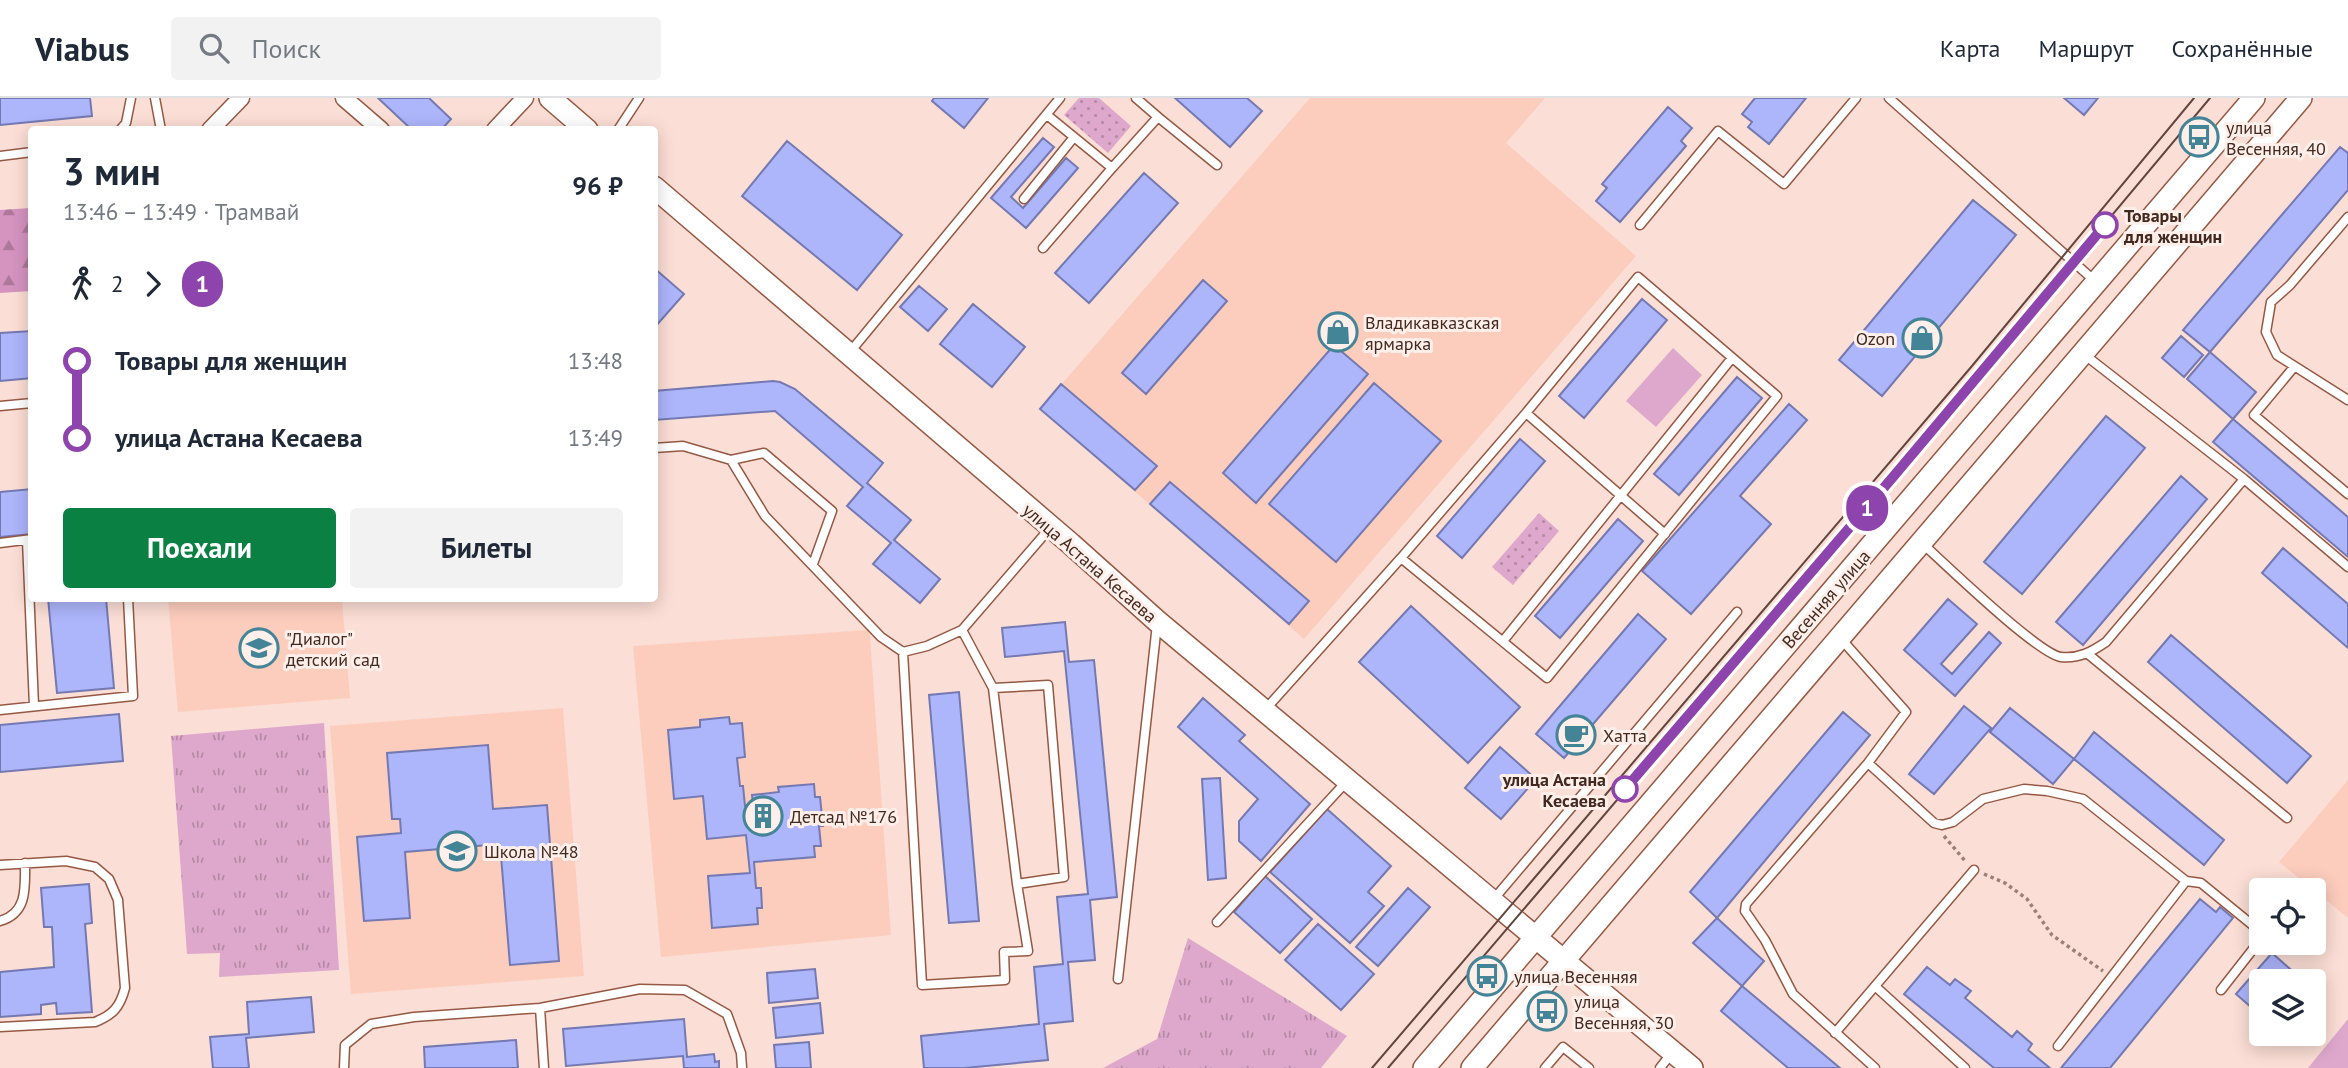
<!DOCTYPE html>
<html lang="ru">
<head>
<meta charset="utf-8">
<style>
	:root { --surface:#fff; --page:#f2f2f3; --text:#1f2937; --muted:#747a83; --line:#e0e1e3; --accent:#0b8043 }
	body { margin:0; font-family:"PT Sans",sans-serif; background:var(--page); color:var(--text); height:100vh; display:flex; flex-direction:column; font-size:26px; white-space:nowrap }
	* { box-sizing:border-box; margin:0 }
	p { font-size:23px; color:var(--muted) }
	.icon { flex:none; width:38px; height:38px; fill:none; stroke:currentColor; stroke-width:2; stroke-linecap:round; stroke-linejoin:round }
	.map { position:relative; flex:1; overflow:hidden }
	.side { position:absolute; left:28px; top:28px; width:630px; height:476px; display:flex; flex-direction:column; background:var(--surface); border-radius:7px; box-shadow:0 4px 18px #0003 }
	.side>* { flex:none }
	.badge { padding:0 14px; border-radius:23px; font-size:24px; line-height:46px }
	.controls { position:absolute; left:2249px; top:780px; display:grid; gap:14px }
	.controls a { display:grid; place-items:center; width:77px; height:77px; border-radius:7px; background:var(--surface); box-shadow:0 4px 18px #0003; font-size:35px }
	.map>.badge { position:absolute; translate:-50% -50%; box-shadow:0 0 0 4px #fff }
	.legs { display:flex; align-items:center; gap:10px; height:77px; padding:0 35px; font-size:23px }
	.legs p { margin-inline-start:auto }
	.head { display:flex; align-items:center; justify-content:space-between; height:119px; padding:0 35px }
	h1 { font-size:38px; font-weight:700; line-height:52px }
	.action { display:flex; gap:14px; margin-top:auto; padding:14px 35px }
	.action a { flex:1; height:80px; border-radius:7px; background:var(--accent); color:#fff; font-size:28px; font-weight:700; line-height:80px; text-align:center }
	.action a+a { background:var(--page); color:var(--text) }
	ul { padding:0 35px; list-style:none }
	li { display:flex; align-items:center; gap:24px; height:77px; font-size:26px }
	li i { display:grid; place-items:center; width:10px; height:100%; margin:0 9px; background:currentColor }
	li i::after { content:''; width:18px; height:18px; margin:-9px; border:5px solid; border-radius:50%; background:var(--surface) }
	li p { margin-inline-start:auto }
	li:first-child i { background:linear-gradient(#0000 50%,currentColor 0) }
	li:last-child i { background:linear-gradient(currentColor 50%,#0000 0) }
	header { display:flex; align-items:center; gap:42px; box-sizing:border-box; height:98px; padding:0 35px; background:var(--surface); border-bottom:2px solid var(--line) }
	header strong { font-size:33px }
	nav { display:flex; gap:38px; margin-inline-start:auto; font-size:24px }
	.search { width:490px; height:63px; background:var(--page); display:flex; align-items:center; gap:18px; box-sizing:border-box; padding:0 24px; border-radius:7px; color:var(--muted); font-size:26px }
	.map>svg:first-child { display:block }
	.built { fill:#fccdbd }
	.grass { fill:url(#grass-tufts) }
	.forest { fill:url(#forest-firs) }
	.park { fill:url(#park-dots) }
	.pitch { fill:#dea8cc }
	.building { fill:#adb5fb; stroke:#7479b2; stroke-width:2 }
	.lines { fill:none; stroke-linecap:round; stroke-linejoin:round }
	.lane-casing { stroke:#955843; stroke-width:11 }
	.street-casing { stroke:#955843; stroke-width:19 }
	.secondary-casing { stroke:#955843; stroke-width:24 }
	.path { stroke:#9c8077; stroke-width:3.5; stroke-dasharray:3.5 3.5; stroke-linecap:butt }
	.lane { stroke:#fff; stroke-width:8 }
	.street { stroke:#fff; stroke-width:16 }
	.secondary { stroke:#fff; stroke-width:21 }
	.tram { stroke:#61463d; stroke-width:2 }
	.line-1-casing { stroke:#fff; stroke-width:16 }
	.line-1 { stroke:#8e44ad; stroke-width:10 }
	.stop-1-dot { fill:#fff; stroke:#8e44ad; stroke-width:3.5 }
	.labels { text-anchor:middle; dominant-baseline:central; stroke-width:6; stroke-linejoin:round; paint-order:stroke }
	.poi-label { font-size:18px; fill:#442920; stroke:#feefea; text-anchor:start }
	.stop-label { font-size:18px; font-weight:bold; fill:#442920; stroke:#feefea; text-anchor:start }
	.street-label { font-size:18px; fill:#442920; stroke:#feefea }
</style>
</head>
<body>
<header>
<strong>Viabus</strong>
<div class="search"><svg class="icon" aria-label="search" viewBox="0 0 24 24"><circle cx="10" cy="10" r="6"/><path d="M15 15l6 6"/></svg>Поиск</div>
<nav><a>Карта</a><a>Маршрут</a><a>Сохранённые</a></nav>
</header>
<div class="map">
<svg width="2348" height="970" viewBox="0 0 2348 970">
	<defs>
		<pattern id="grass-tufts" width="24" height="20" patternUnits="userSpaceOnUse" patternTransform="scale(1.75)"><rect width="24" height="20" fill="#dea8cc"/><path d="M3 7l-1-3M5 7V3M7 7l1-3M15 17l-1-3M17 17v-4M19 17l1-3" fill="none" stroke="#b689a5"/></pattern>
		<pattern id="forest-firs" width="22" height="20" patternUnits="userSpaceOnUse" patternTransform="scale(1.75)"><rect width="22" height="20" fill="#d593c0"/><path d="M5 1l3.5 6h-7zM16 11l3.5 6h-7z" fill="#ae789c"/></pattern>
		<pattern id="park-dots" width="8" height="8" patternUnits="userSpaceOnUse" patternTransform="scale(1.75)"><rect width="8" height="8" fill="#dea8cc"/><path d="M2 2h.1M6 6h.1" fill="none" stroke="#b689a5" stroke-width="1.8" stroke-linecap="round"/></pattern>
	</defs>
	<rect width="100%" height="100%" fill="#fbded5"/>
	<path class="built" d="M1310,0H1545L1506,45L1636,158L1304,541L1040,311Z
		M168,501H342L350,600L178,614Z
		M868,532L870,538L891,837L661,859L633,548Z
		M563,610L584,878L351,896L330,628Z
		M2348,682V820L2279,764Z"/>
	<path class="grass" d="M324,625L339,872L219,879L220,855L187,856L171,638Z
		M1188,840L1347,938L1321,970H1103L1157,941Z"/>
	<path class="forest" d="M31,110V193L0,195V112Z"/>
	<path class="park" d="M1079,0H1099L1131,28L1108,55L1064,17Z
		M1539,415L1559,433L1513,487L1492,469Z"/>
	<path class="pitch" d="M1673,250L1702,277L1656,329L1626,303Z
		M2348,921V970H2308Z"/>
	<path class="building" d="M0,0H90L92,18L0,27Z
		M378,0H429L451,21L441,32H412Z
		M934,0H988L964,30L932,3Z
		M1175,0H1247L1262,13L1230,49Z
		M1755,0H1806L1769,46L1748,29L1752,24L1742,16Z
		M2064,0H2098L2084,17Z
		M1668,9L1692,30L1681,43L1686,48L1620,124L1596,103L1607,90L1602,86Z
		M1043,40L1054,49L1011,99L1023,110L1066,60L1078,70L1026,130L991,100Z
		M787,43L902,137L857,192L742,98Z
		M2340,49L2348,55V92L2210,254L2183,232Z
		M1144,75L1178,105L1089,205L1055,175Z
		M1973,102L2016,137L1882,298L1839,262Z
		M654,170L684,196L655,229H654Z
		M1203,182L1227,203L1146,296L1122,275Z
		M919,188L947,211L928,233L900,209Z
		M1642,201L1667,222L1584,320L1559,298Z
		M973,206L1025,249L992,289L940,246Z
		M32,233V280L0,283V235Z
		M2181,238L2203,257L2184,279L2162,260Z
		M1334,247L1368,276L1256,405L1223,375Z
		M2210,254L2256,294L2233,321L2187,281Z
		M1737,279L1762,300L1679,397L1654,376Z
		M773,283L780,284L795,291L883,365L867,385L911,422L894,442L940,481L920,505L873,466L891,445L847,408L863,389L775,313L654,322V293Z
		M1374,285L1441,343L1336,464L1269,406Z
		M1061,286L1157,368L1135,392L1040,311Z
		M1789,306L1807,322L1740,398L1771,426L1691,516L1642,473Z
		M2106,318L2145,350L2022,496L1984,464Z
		M2233,321L2348,419V459L2213,344Z
		M1520,341L1545,363L1462,460L1437,438Z
		M2181,378L2207,401L2083,547L2056,524Z
		M1170,384L1309,503L1289,526L1150,406Z
		M32,391V436L0,439V394Z
		M1618,421L1643,443L1560,540L1535,518Z
		M2283,450L2348,506V550L2262,475Z
		M48,500H106L114,590L57,595Z
		M1948,501L1977,526L1941,566L1952,576L1989,534L2001,545L1955,598L1904,552Z
		M1411,508L1520,609L1468,665L1359,564Z
		M1638,516L1666,541L1564,660L1536,636Z
		M1065,524L1069,564L1094,562L1117,799L1090,802L1095,862L1068,864L1073,923L1044,926L1048,962L965,970H924L921,938L1039,926L1034,869L1063,866L1057,799L1088,796L1064,553L1005,559L1002,530Z
		M2171,537L2311,658L2287,685L2148,564Z
		M959,594L979,823L949,825L929,597Z
		M1203,600L1245,637L1239,643L1310,706L1261,763L1239,743V723L1258,701L1178,629Z
		M1964,608L1991,630L1934,696L1909,676Z
		M2010,610L2074,661L2053,686L1990,634Z
		M1843,614L1870,637L1717,820L1690,794Z
		M119,616L123,663L0,674V627Z
		M729,619L730,626L742,625L745,659L737,660L740,688H743L745,708L753,707L752,697L779,694L778,689L814,686L815,699H820L823,728H819L821,748H814L815,759L754,764L756,790H761L762,810H757L758,826L712,830L708,778L750,775L746,737L707,741L703,698L674,701L668,632L700,629V622Z
		M2094,634L2224,742L2204,767L2074,661Z
		M488,647L493,711L547,707L559,863L510,867L500,746L405,754L410,820L364,823L357,739L401,735L400,721H392L387,655Z
		M1500,649L1536,681L1501,721L1465,690Z
		M1220,680L1226,780L1208,782L1202,681Z
		M1327,711L1391,768L1368,794L1384,808L1350,845L1270,774Z
		M1265,778L1312,821L1280,855L1234,814Z
		M89,786L92,825L85,826L92,914L57,916L56,905L41,907V916L0,919V874L54,869L52,829H44L41,790Z
		M1408,790L1430,809L1378,868L1356,849Z
		M2200,801L2216,814L2220,809L2233,820L2110,970H2061Z
		M1717,820L1764,863L1742,888L1693,845Z
		M1318,826L1374,876L1341,912L1285,862Z
		M2272,855L2305,884H2261V918L2236,896Z
		M1927,869L1950,887L1955,881L1971,893L1965,900L2012,939L2017,933L2032,946L2028,952L2050,970H1994L1904,896Z
		M815,871L818,900L769,905L767,875Z
		M1742,888L1840,970H1788L1721,913Z
		M311,899L314,934L246,940L249,970H213L210,939L249,936L247,904Z
		M820,905L823,935L776,940L773,910Z
		M684,921L687,959L714,956L715,964L719,963V970H684L683,958L566,968L563,931Z
		M516,942L518,970H425L424,949Z
		M809,944L811,970H776L774,947Z"/>
	<g class="lines">
		<g class="lane-casing">
			<path id="lane" d="M155,0L161,32
				M1889,0L2096,184
				M1047,17L1112,70L1158,19L1136,0
				M1158,19L1217,67
				M120,32L126,25L131,0
				M618,32L639,0
				M0,58L32,54
				M1024,101L1074,39
				M2348,119L2290,187L2271,204L2266,234L2277,257L2348,302
				M1640,127L1718,33L1784,86L1856,0
				M1043,150L1112,70
				M850,254L1060,0
				M2085,257L2244,381L2348,469
				M2294,269L2254,317L2348,396
				M0,308L32,305
				M1526,315L1665,436
				M654,350L683,348L731,362L765,418L881,539L903,554L927,548L962,532L1050,430
				M731,362L764,355L832,413L813,466
				M27,442L34,608
				M0,445L32,441
				M1923,446C1946,467 2038,556 2061,559C2079,561 2093,553 2106,544L2244,381
				M1842,542L1906,614L1868,665L1746,806L1745,813L1765,842L1793,896L1875,970
				M1503,543L1732,260
				M903,554L922,887L1005,882L1004,854L1028,853L1017,786L1064,779L1048,587L993,590L962,532
				M2088,556L2287,720
				M993,590L1017,786
				M0,612L133,598L128,500
				M1264,613L1401,460L1547,580L1777,298L1638,179L1526,315L1401,460
				M1868,665L1934,725L1942,727L1953,724L1983,701L2024,691L2047,693L2083,701L2186,783L2058,948
				M0,767L66,763L95,769L109,781L118,802L125,890C120,909 113,917 95,924L0,929
				M2186,783L2201,785L2261,834
				M1493,802L1737,514
				M0,823C28,815 25,789 25,765
				M1217,824L1347,683
				M1118,881L1157,526
				M1876,889L1965,970
				M2221,892L2261,841
				M540,910L544,970
				M1835,935L1974,772
				M344,970L345,947L371,926L414,919L540,910L640,891L685,892L727,916L741,955L742,970
				M1545,970L1563,949L1589,970
				M1660,970L1671,956"/>
		</g>
		<g class="street-casing">
			<path id="street" d="M344,0L381,32
				M210,32L241,0
				M495,32L525,0"/>
		</g>
		<g class="secondary-casing">
			<path id="secondary" d="M550,0L587,32
				M654,89L1071,446L1157,523L1692,970
				M1424,970L2254,0
				M1472,970L2301,0"/>
		</g>
		<path class="path" d="M1944,738L1966,764
			M1984,776L2005,785L2027,801L2052,837L2103,873"/>
		<use href="#lane" class="lane"/>
		<use href="#street" class="street"/>
		<use href="#secondary" class="secondary"/>
		<path class="tram" d="M1372,970L1972,268L2194,0
			M1388,970L1893,379L2210,0"/>
	</g>
	<g class="lines">
		<g class="line-1-casing">
			<path id="line-1" d="M1625,691L1893,379L2105,127"/>
		</g>
		<use href="#line-1" class="line-1"/>
	</g>
	<defs>
		<g id="bus-ring" transform="scale(2.0125)"><circle r="9.5" fill="#feefea" stroke="#438496" stroke-width="1.5"/><path d="M-5-6H5V4H4V6H2V4H-2V6H-4V4H-5ZM-3.5-4V0h7V-4ZM-3.5 1.2v1.5H-2V1.2ZM2 1.2v1.5H3.5V1.2Z" fill="#438496"/></g>
		<g id="shop-ring" transform="scale(2.0125)"><circle r="9.5" fill="#feefea" stroke="#438496" stroke-width="1.5"/><path d="M-5-2.5h2.3a2.7 3.5 0 0 1 5.4 0H5L5.5 6h-11ZM-1.5-2.5h3a1.5 2.3 0 0 0-3 0Z" fill="#438496"/></g>
		<g id="school-ring" transform="scale(2.0125)"><circle r="9.5" fill="#feefea" stroke="#438496" stroke-width="1.5"/><path d="M0-5L7-2L0 1L-7-2ZM-4 1L0 2.5L4 1V4Q0 6-4 4Z" fill="#438496"/></g>
		<g id="cafe-ring" transform="scale(2.0125)"><circle r="9.5" fill="#feefea" stroke="#438496" stroke-width="1.5"/><path d="M-5.5-4.5H6V0H3Q3 3.5 0 3.5H-2.5Q-5.5 3.5-5.5 0ZM3-3.2v2h1.7v-2ZM-6 4.5H4V6H-6Z" fill="#438496"/></g>
		<g id="building-ring" transform="scale(2.0125)"><circle r="9.5" fill="#feefea" stroke="#438496" stroke-width="1.5"/><path d="M-4-6H4V6H1V3H-1V6H-4ZM-2.5-4.3h1.7v1.8h-1.7ZM.8-4.3h1.7v1.8H.8ZM-2.5-1h1.7V.8h-1.7ZM.8-1h1.7V.8H.8Z" fill="#438496"/></g>
	</defs>
	<g fill-rule="evenodd">
		<use href="#bus-ring" x="2199" y="39"/>
		<use href="#shop-ring" x="1338" y="234"/>
		<use href="#shop-ring" x="1922" y="240"/>
		<use href="#school-ring" x="259" y="550"/>
		<use href="#cafe-ring" x="1576" y="637"/>
		<use href="#building-ring" x="763" y="718"/>
		<use href="#school-ring" x="457" y="753"/>
		<use href="#bus-ring" x="1487" y="878"/>
		<use href="#bus-ring" x="1547" y="913"/>
	</g>
	<g class="stop-1-dot">
		<circle cx="2105" cy="127" r="12"/>
		<circle cx="1625" cy="691" r="12"/>
	</g>
	<g class="labels">
		<g class="poi-label">
			<text x="2226" y="29">улица<tspan x="2226" dy="21">Весенняя, 40</tspan></text>
			<text x="1365" y="224">Владикавказская<tspan x="1365" dy="21">ярмарка</tspan></text>
			<text x="1895" y="240" text-anchor="end">Ozon</text>
			<text x="286" y="540">"Диалог"<tspan x="286" dy="21">детский сад</tspan></text>
			<text x="1603" y="637">Хатта</text>
			<text x="790" y="718">Детсад №176</text>
			<text x="484" y="753">Школа №48</text>
			<text x="1514" y="878">улица Весенняя</text>
			<text x="1574" y="903">улица<tspan x="1574" dy="21">Весенняя, 30</tspan></text>
		</g>
		<g class="stop-label">
			<text x="2124" y="117">Товары<tspan x="2124" dy="21">для женщин</tspan></text>
			<text x="1606" y="681" text-anchor="end">улица Астана<tspan x="1606" dy="21">Кесаева</tspan></text>
		</g>
		<g class="street-label">
			<text transform="translate(1090 465) rotate(41)">улица Астана Кесаева</text>
			<text transform="translate(1826 501) rotate(-49)">Весенняя улица</text>
		</g>
	</g>
</svg>
<div class="controls">
<a><svg class="icon" aria-label="locate" viewBox="0 0 24 24"><circle cx="12" cy="12" r="6"/><path d="M12 2v4M12 18v4M2 12h4M18 12h4"/></svg></a>
<a><svg class="icon" aria-label="layers" viewBox="0 0 24 24"><path d="M12 4l9 5-9 5-9-5zM3 14l9 5 9-5"/></svg></a>
</div>
<b class="badge" style="left:1867px;top:410px;background:#8e44ad;color:#fff">1</b>
<section class="side">
<div class="head"><div><h1>3 мин</h1><p>13:46 – 13:49 · Трамвай</p></div><b>96 ₽</b></div>
<div class="legs"><svg class="icon" aria-label="walk" viewBox="0 0 24 24"><circle cx="13" cy="4" r="2"/><path d="M13 8l-2 6 4 7M11 14l-3 7M7 12l3-4h3l4 4"/></svg>2<svg class="icon" aria-label="forward" viewBox="0 0 24 24"><path d="M9 5l7 7-7 7"/></svg><b class="badge" style="background:#8e44ad;color:#fff">1</b></div>
<ul>
<li><i style="color:#8e44ad"></i><b>Товары для женщин</b><p>13:48</p></li>
<li><i style="color:#8e44ad"></i><b>улица Астана Кесаева</b><p>13:49</p></li>
</ul>
<div class="action"><a>Поехали</a><a>Билеты</a></div>
</section>
</div>
</body>
</html>
